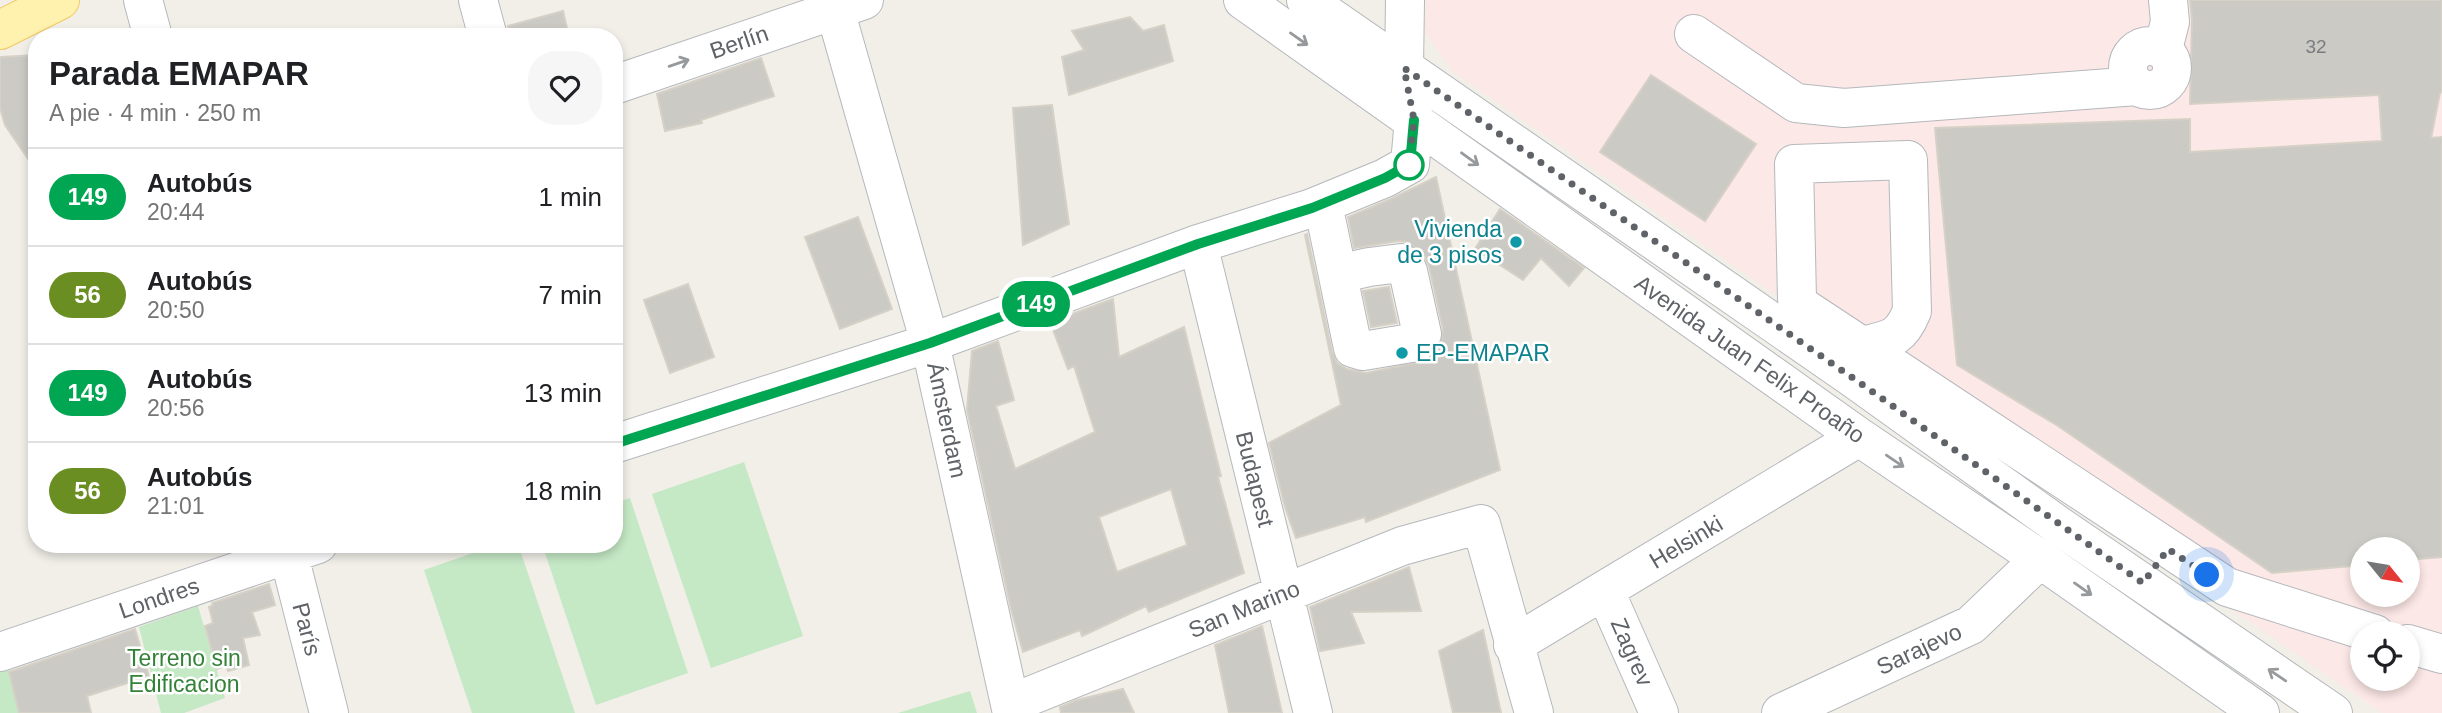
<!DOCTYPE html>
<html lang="es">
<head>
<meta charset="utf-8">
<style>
	:root { --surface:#fff; --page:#f6f6f6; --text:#202124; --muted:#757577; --line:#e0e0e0 }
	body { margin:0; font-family:Helvetica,sans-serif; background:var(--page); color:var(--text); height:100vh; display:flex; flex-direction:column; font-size:26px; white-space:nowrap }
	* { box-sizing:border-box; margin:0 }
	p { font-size:23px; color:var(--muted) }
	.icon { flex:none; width:38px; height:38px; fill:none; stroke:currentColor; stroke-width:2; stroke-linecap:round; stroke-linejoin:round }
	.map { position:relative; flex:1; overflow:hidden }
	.details { position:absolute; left:28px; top:28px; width:595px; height:525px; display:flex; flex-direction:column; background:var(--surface); border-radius:28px; box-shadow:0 4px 10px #0003 }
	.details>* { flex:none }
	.badge { padding:0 14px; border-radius:23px; font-size:24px; line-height:46px }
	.needle { width:46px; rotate:120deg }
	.controls { position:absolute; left:2350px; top:537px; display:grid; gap:14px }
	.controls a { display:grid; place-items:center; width:70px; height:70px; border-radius:50%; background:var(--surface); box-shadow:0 4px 10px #0003; font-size:35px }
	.you { position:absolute; width:35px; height:35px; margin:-18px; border:5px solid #fff; border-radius:50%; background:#1a73e8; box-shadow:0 0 0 10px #1a73e833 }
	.map>.badge { position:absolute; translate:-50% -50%; box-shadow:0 0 0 4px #fff }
	.round { display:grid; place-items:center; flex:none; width:74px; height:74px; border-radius:28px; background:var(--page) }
	.head { display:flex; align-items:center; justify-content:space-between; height:119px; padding:0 21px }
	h1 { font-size:33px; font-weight:700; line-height:52px }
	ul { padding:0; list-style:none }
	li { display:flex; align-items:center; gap:21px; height:98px; padding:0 21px; border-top:2px solid var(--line) }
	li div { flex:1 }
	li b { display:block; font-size:26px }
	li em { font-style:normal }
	li .badge { min-width:77px; font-weight:700; text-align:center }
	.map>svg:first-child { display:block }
	.medical { fill:#fce8e6; fill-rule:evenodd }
	.green { fill:#c5e8c5 }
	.building { fill:#cccac5; stroke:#d6d1c6; stroke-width:2; fill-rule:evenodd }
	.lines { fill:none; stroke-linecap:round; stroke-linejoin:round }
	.minor-casing { stroke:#b5b8bc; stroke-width:40 }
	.major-casing { stroke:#f2c960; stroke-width:40 }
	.minor { stroke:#fff; stroke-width:38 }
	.major { stroke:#fff2af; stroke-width:38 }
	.oneway { stroke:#979a9d }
	.line-casing { stroke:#fff; stroke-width:16 }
	.line { stroke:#00a651; stroke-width:10 }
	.walk { stroke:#5f6368; stroke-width:7; stroke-dasharray:0 12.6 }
	.stop-dot { fill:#fff; stroke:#00a651; stroke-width:3.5 }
	.culture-dot { fill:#0f9aa8; stroke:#fff; stroke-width:2.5 }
	.labels { text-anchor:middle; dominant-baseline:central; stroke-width:5; stroke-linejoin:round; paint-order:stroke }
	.number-label { font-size:19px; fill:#7a7d7f }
	.street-label { font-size:23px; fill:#5f6368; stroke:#fff }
	.culture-label { font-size:23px; fill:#0d838f; stroke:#fff; text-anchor:end }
	.park-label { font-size:23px; fill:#348238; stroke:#fff }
</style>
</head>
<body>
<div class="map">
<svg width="2442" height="713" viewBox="0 0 2442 713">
	<rect width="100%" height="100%" fill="#f1efe8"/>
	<path class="medical" d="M1426,0H2442V713H2382L1453,72L1425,32ZM2362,550H2408V595H2362ZM2362,634H2408V679H2362Z"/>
	<path class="green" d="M744,462L803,636L711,668L652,494Z
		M630,498L688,673L596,705L542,544H614V503Z
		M499,544H518L575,713H472L424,570Z
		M198,606L225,698L184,713H161L139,627Z
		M8,668L19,713H0V672Z
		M970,691L977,713H898Z"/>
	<path class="building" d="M2190,0H2442V92L2440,93L2431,138L2442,137V557L2408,560V550H2362V565L2272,573L2058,426L1957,365L1935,128L2190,119V152L2382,141L2379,95L2190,104L2192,20Z
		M563,11L569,37H509L508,26Z
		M1130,17L1143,31L1164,25L1173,61L1069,95L1062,57L1084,50L1072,31Z
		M37,55V172L5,125L0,108V57Z
		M761,58L774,96L701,120L702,123L665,131L657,94Z
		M1651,75L1756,144L1705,221L1600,152Z
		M1052,105L1069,224L1023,245L1013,108Z
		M1436,177L1500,470L1366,522L1365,517L1296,538L1285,507L1269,443L1341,405L1305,235L1307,234L1332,352L1337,363L1347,369L1366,373L1429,360L1441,346L1443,329L1429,266L1425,257L1408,242L1398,241L1354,248L1348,217L1393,198Z
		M1500,209L1584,268L1569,286L1541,258L1523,280L1475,249Z
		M858,217L892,309L840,329L805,237Z
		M688,284L714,357L670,373L644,300Z
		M1389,287L1397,323L1371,327L1363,291Z
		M1113,299L1119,357L1184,327L1221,476L1218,477L1244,573L1149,612L1146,606L1082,636L1080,630L1023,652L1011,609L967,410L972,351L998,341L1014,400L996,406L1015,469L1095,432L1074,366L1068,369L1050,322ZM1171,489L1187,545L1117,572L1099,517Z
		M1409,567L1421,611L1351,612L1364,643L1320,651L1310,607Z
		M269,584L275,605L252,612L260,635L243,638L249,665L228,671L226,665L217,669L205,626L213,623L209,607L213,605L212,603Z
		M1262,626L1282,713H1229L1215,645Z
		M135,629L149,676L87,696L91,713H19L9,672Z
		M1483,630L1501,713H1453L1439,651Z
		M1123,689L1134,713H1061L1060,707L1077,700Z"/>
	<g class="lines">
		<g class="minor-casing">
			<path id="minor" d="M143,0L153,37
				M478,0L488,37
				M1243,0L1859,437L2040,559L2260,713
				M1306,0L1853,378L2059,526L2333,713
				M835,10L930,343L1012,713
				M1694,34L1796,103L1844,108L2137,86
				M2128 68a22 22 0 1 1 44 0a22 22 0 1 1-44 0Z
				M2163,49L2170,22L2168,0
				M614,85L864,0
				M1323,204L1353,348L1363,351L1417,342L1422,334L1408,271L1401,263L1369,267L1338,274
				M1198,244L1313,713
				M1862,346C1890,339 1900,340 1912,311L1908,160L1794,164L1797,299L1801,306L2227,587L2375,634
				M614,444L930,343L1198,244L1312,208L1385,178L1410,164L1414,119L1404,68L1405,0
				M286,544L329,713
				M1605,591L1659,713
				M2408,644L2442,654
				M1513,645L1859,437
				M0,652L318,544
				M1010,704L1402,546L1481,524L1534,713
				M1781,713L1971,625L2040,559"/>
		</g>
		<g class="major-casing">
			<path id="major" d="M0,30L60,0"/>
		</g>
		<use href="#minor" class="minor"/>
		<use href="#major" class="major"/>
	</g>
	<defs><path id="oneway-shaft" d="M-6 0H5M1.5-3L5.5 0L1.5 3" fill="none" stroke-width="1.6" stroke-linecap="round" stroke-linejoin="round" transform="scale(1.75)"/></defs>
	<g class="oneway">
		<use href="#oneway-shaft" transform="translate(1299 39) rotate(35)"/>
		<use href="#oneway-shaft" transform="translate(679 63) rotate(-19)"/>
		<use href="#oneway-shaft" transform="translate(1470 159) rotate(36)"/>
		<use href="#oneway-shaft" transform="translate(1895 461) rotate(34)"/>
		<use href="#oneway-shaft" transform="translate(2083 589) rotate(35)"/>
		<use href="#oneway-shaft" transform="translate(2277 675) rotate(-146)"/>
	</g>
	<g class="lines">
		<g class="line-casing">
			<path id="line" d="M614,444L930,343L1198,244L1312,208L1385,178L1410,164L1414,120"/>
		</g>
		<use href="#line" class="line"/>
		<path class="walk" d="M1409,165L1414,120L1404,68L1853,378L2143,583L2168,549L2207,575"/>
	</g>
	<circle class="stop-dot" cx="1409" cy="165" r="14"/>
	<g class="culture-dot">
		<circle cx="1516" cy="242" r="7"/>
		<circle cx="1402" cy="353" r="7"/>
	</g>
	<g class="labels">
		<g class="number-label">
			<text x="2316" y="46">32</text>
		</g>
		<g class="street-label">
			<text transform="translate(739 42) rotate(-19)">Berlín</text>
			<text transform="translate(1750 359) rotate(35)">Avenida Juan Felix Proaño</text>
			<text transform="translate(947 420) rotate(78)">Ámsterdam</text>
			<text transform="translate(1255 479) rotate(76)">Budapest</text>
			<text transform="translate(1686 542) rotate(-31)">Helsinki</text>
			<text transform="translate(159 598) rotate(-19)">Londres</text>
			<text transform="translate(1244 609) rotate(-22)">San Marino</text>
			<text transform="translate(307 629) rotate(75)">París</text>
			<text transform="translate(1919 649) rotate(-25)">Sarajevo</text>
			<text transform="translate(1632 652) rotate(66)">Zagrev</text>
		</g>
		<g class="culture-label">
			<text x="1502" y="229">Vivienda<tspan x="1502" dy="26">de 3 pisos</tspan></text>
			<text x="1416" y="353" text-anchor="start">EP-EMAPAR</text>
		</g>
		<g class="park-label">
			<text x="184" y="658">Terreno sin<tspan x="184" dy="26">Edificacion</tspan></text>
		</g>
	</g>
</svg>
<div class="controls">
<a><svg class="needle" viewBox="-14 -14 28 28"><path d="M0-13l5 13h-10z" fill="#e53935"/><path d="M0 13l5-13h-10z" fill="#757577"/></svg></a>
<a><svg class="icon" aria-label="locate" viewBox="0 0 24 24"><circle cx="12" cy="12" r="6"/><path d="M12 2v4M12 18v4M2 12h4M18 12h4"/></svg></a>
</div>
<div class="you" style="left:2207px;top:575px"></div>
<b class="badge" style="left:1036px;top:304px;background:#00a651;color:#fff">149</b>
<section class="details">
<div class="head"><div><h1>Parada EMAPAR</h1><p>A pie · 4 min · 250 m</p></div><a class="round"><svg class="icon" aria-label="heart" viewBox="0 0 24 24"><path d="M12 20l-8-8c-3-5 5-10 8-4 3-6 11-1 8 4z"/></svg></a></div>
<ul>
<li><span class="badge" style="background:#00a651;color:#fff">149</span><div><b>Autobús</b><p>20:44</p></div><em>1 min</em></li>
<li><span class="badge" style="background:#6b8e23;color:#fff">56</span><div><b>Autobús</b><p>20:50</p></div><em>7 min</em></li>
<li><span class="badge" style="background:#00a651;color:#fff">149</span><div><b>Autobús</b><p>20:56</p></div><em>13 min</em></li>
<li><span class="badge" style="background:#6b8e23;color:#fff">56</span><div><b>Autobús</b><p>21:01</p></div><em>18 min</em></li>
</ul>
</section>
</div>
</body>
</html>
